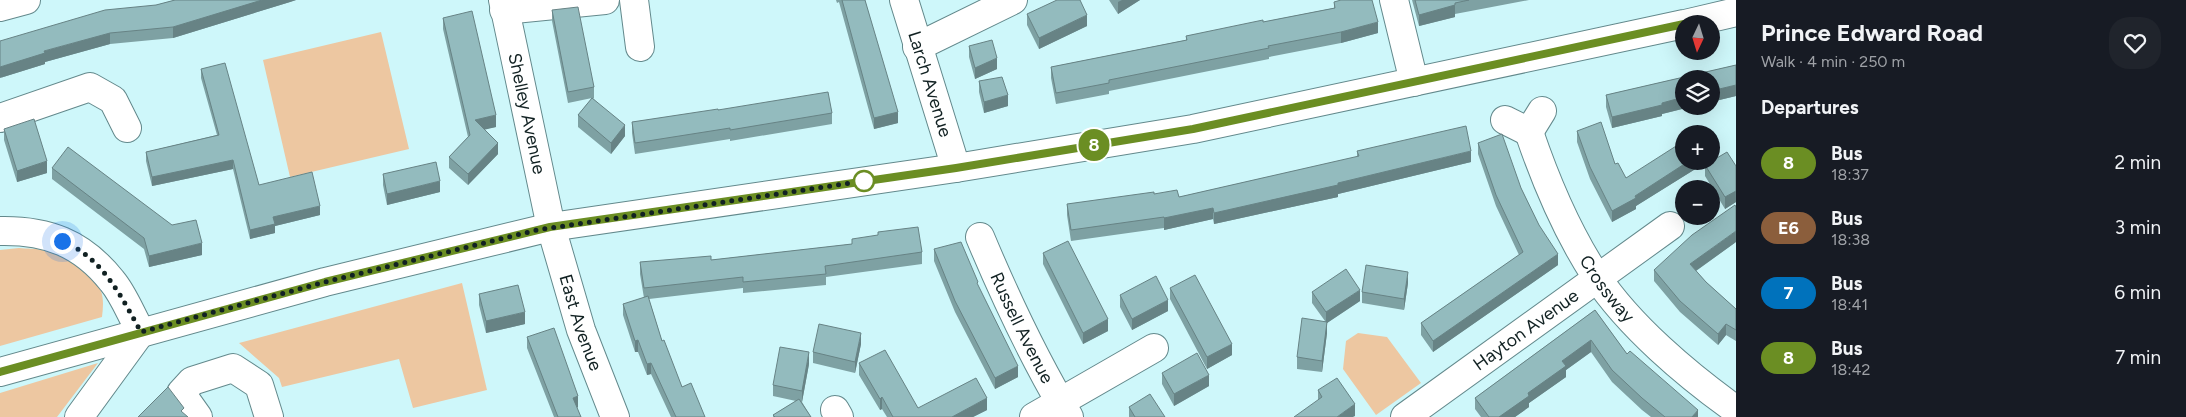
<!DOCTYPE html>
<html lang="en">
<head>
<meta charset="utf-8">
<style>
	:root { --surface:#171b24; --page:#20242c; --text:#f1f3f6; --muted:#9ea1a6 }
	body { margin:0; font-family:Figtree,sans-serif; background:var(--page); color:var(--text); height:100vh; display:flex; flex-direction:column; font-size:19px; white-space:nowrap }
	* { box-sizing:border-box; margin:0 }
	p { font-size:16px; color:var(--muted) }
	.icon { flex:none; width:28px; height:28px; fill:none; stroke:currentColor; stroke-width:2; stroke-linecap:round; stroke-linejoin:round }
	.map { position:relative; flex:1; overflow:hidden }
	.panel { display:flex; flex-direction:column; background:var(--surface); width:450px }
	.panel>* { flex:none }
	.badge { padding:0 10px; border-radius:16px; font-size:18px; line-height:32px }
	.needle { width:32px; rotate:184deg }
	.buttons { position:absolute; left:1675px; top:15px; display:grid; gap:10px }
	.buttons a { display:grid; place-items:center; width:45px; height:45px; border-radius:50%; background:var(--surface); box-shadow:0 5px 20px #0002; font-size:25px }
	.you { position:absolute; width:25px; height:25px; margin:-12px; border:4px solid #fff; border-radius:50%; background:#1a73e8; box-shadow:0 0 0 8px #1a73e833 }
	.map>.badge { position:absolute; translate:-50% -50%; box-shadow:0 0 0 2px #fff }
	h2 { padding:0 25px; font-size:19px; line-height:45px }
	.round { display:grid; place-items:center; flex:none; width:52px; height:52px; border-radius:20px; background:var(--page) }
	.summary { display:flex; align-items:center; justify-content:space-between; height:85px; padding:0 25px }
	h1 { font-size:24px; font-weight:700; line-height:38px }
	ul { padding:0; list-style:none }
	li { display:flex; align-items:center; gap:15px; height:65px; padding:0 25px }
	li div { flex:1 }
	li b { display:block; font-size:19px }
	li em { font-style:normal }
	li .badge { min-width:55px; font-weight:700; text-align:center }
	main { display:flex; flex:1; min-height:0 }
	.map>svg:first-child { display:block }
	.green { fill:#edc7a1 }
	.lines { fill:none; stroke-linecap:round; stroke-linejoin:round }
	.minor-casing { stroke:#63898c; stroke-width:30 }
	.major-casing { stroke:#63898c; stroke-width:30 }
	.minor { stroke:#fff; stroke-width:28 }
	.major { stroke:#fff; stroke-width:28 }
	.wall { fill:#7ea1a3 }
	.shaded-wall { fill:#678385 }
	.building { fill:#93bbbe; stroke:#678385 }
	.line-casing { stroke:#fff; stroke-width:11 }
	.line { stroke:#6b8e23; stroke-width:8 }
	.walk { stroke:#112122; stroke-width:5; stroke-dasharray:0 9 }
	.stop-dot { fill:#fff; stroke:#6b8e23; stroke-width:2.5 }
	.labels { text-anchor:middle; dominant-baseline:central; stroke-width:4.5; stroke-linejoin:round; paint-order:stroke }
	.street-label { font-size:18px; fill:#112122; stroke:#f5fdfe }
</style>
</head>
<body>
<main>
<div class="map">
<svg width="1736" height="417" viewBox="0 0 1736 417">
	<rect width="100%" height="100%" fill="#cef7fa"/>
	<path class="green" d="M381,32L409,149L290,177L263,60Z
		M19,248C27,249 35,248 42,250C63,255 94,269 101,291C104,300 103,308 102,317L0,346V250Z
		M462,283L487,390L413,408L399,359L282,387L279,378L239,343Z
		M1358,333L1387,337L1421,383L1376,415L1343,369L1346,341Z
		M98,363L57,417H0V393Z"/>
	<g class="lines">
		<g class="minor-casing">
			<g id="minor">
				<path id="s1" d="M503,0L551,227L581,330L615,417"/>
				<path d="M634,0L640,47"/>
				<path id="s2" d="M904,0L956,168"/>
				<path d="M1394,0L1414,82"/>
				<path d="M0,7L26,0"/>
				<path d="M504,10L605,0"/>
				<path d="M917,47L1013,0"/>
				<path d="M0,118L90,87L113,100L127,128"/>
				<path d="M1505,120L1529,132"/>
				<path id="s3" d="M1529,132C1546,182 1567,232 1596,276C1629,326 1687,375 1736,410"/>
				<path d="M1529,132L1542,111"/>
				<path d="M0,231C47,230 82,243 112,281C124,295 131,315 141,332L79,417"/>
				<path id="s4" d="M980,237C1006,299 1034,359 1069,417"/>
				<path d="M835,410L839,417"/>
				<path d="M198,417L181,393L192,381L233,368L259,385L269,417"/>
				<path d="M1034,417L1154,348"/>
				<path id="s5" d="M1405,417L1670,226"/>
			</g>
		</g>
		<g class="major-casing">
			<path id="major" d="M1685,24L1736,12
				M0,372L325,282L551,227L956,168L1193,129L1684,24"/>
		</g>
		<use href="#minor" class="minor"/>
		<use href="#major" class="major"/>
	</g>
	<path class="wall" d="M175,0H296L290,2L173,38L110,44L45,62V64L0,78L156,5Z
		M836,0H865L898,123L874,129L839,2L837,3Z
		M1109,0H1140L1118,14Z
		M1412,0H1529L1455,14V17L1419,26Z
		M1334,2L1378,33L1341,43L1269,57V59L1109,91V94L1056,104L1051,78V67L1186,40V36L1263,22L1334,8Z
		M552,10L594,87V98H593L625,136L611,154L578,127V115L592,98L568,103L552,21Z
		M1027,14L1087,26L1039,49L1027,25Z
		M443,18L496,127L484,129L498,154L468,185L449,168V157L468,137L443,29Z
		M969,46L997,69L975,79L969,57Z
		M1736,65V96L1711,102L1684,106H1694L1662,114V116L1612,128L1606,107V95Z
		M201,69L259,185L320,215L275,226V233L250,239L233,169L152,186L146,161V152L217,135L201,78Z
		M979,81L1008,106L984,113L979,92Z
		M718,110L832,113V124L730,141V139L635,154L632,133V122Z
		M4,129L47,173L17,182L4,140Z
		M1577,131L1615,164L1626,178L1697,161V168L1636,206V209L1612,222L1590,179L1577,142Z
		M1478,143L1521,188L1558,265L1433,352L1421,335V323L1519,255L1496,206L1478,154Z
		M1357,151L1471,162L1338,194V197L1214,224L1213,219L1164,230V228L1071,241L1067,215V204L1154,194L1179,197L1357,157Z
		M1705,165L1736,166V202L1725,209L1705,176Z
		M52,168L202,255L149,267L144,249L52,179Z
		M383,174L440,192L387,205L383,185Z
		M852,239L922,252V264L826,277V285L743,293V288L649,299L662,341L682,387L705,417H671L651,374L647,375L638,352H635L623,315V304L644,298L640,274V262L711,260L852,244Z
		M1736,242L1696,271L1706,282L1736,309V341L1726,335L1718,345L1680,312L1654,281V270Z
		M934,249L1018,377L995,389L955,312L934,261Z
		M1043,253L1108,331L1083,344L1043,264Z
		M1408,283L1404,310L1362,303V292Z
		M1170,288L1232,355L1207,369L1170,299Z
		M1312,292L1360,301L1327,323V333L1322,372L1297,369V357L1325,321L1312,303Z
		M479,294L525,324L486,333L479,305Z
		M1120,295L1168,311L1132,330L1120,307Z
		M1595,310L1627,354L1698,417H1651L1642,410L1612,382L1591,352L1566,370V377L1529,403V407L1515,417H1481L1475,409V398Z
		M527,337L578,407L577,408L581,417H554L527,348Z
		M861,344L855,373L813,363V352Z
		M859,363L918,408L987,410L973,417H887L882,409L880,410L859,375Z
		M809,364L802,402L811,417H773V415L796,401L773,396V385Z
		M1162,373L1209,386L1174,406L1162,384Z
		M1318,390L1355,416L1318,400Z
		M1129,407L1165,417H1129Z"/>
	<path class="shaded-wall" d="M262,0H296L290,2L173,38V27Z
		M1122,0H1140L1118,14V2Z
		M1455,5V17L1419,26V15Z
		M1087,15V26L1039,49V38Z
		M1378,22V33L1341,43V32Z
		M110,33V44L45,62V64L0,78V67L44,51Z
		M997,58V69L975,79V68Z
		M1736,85V96L1711,102V91Z
		M1008,95V106L984,113V102Z
		M1684,97V106H1694L1662,114V116L1612,128V117L1662,103Z
		M898,112V123L874,129V118Z
		M496,115V127L475,132V120Z
		M625,125V136L611,154V143Z
		M498,143V154L468,185V174Z
		M1471,151V162L1338,194V197L1214,224V213Z
		M233,160V169L152,186V177Z
		M47,161V173L17,182V171Z
		M1689,161H1697V168L1636,206V209L1612,222V211Z
		M440,181V192L387,205V194Z
		M1736,191V202L1725,209V197Z
		M320,206V215L275,226V233L250,239V230L273,217Z
		M1213,208V219L1164,230V218Z
		M1736,231V242L1690,275V264Z
		M202,243V255L149,267V256Z
		M1558,254V265L1433,352V341Z
		M1408,272V283L1404,310V299Z
		M1360,290V301L1327,323V333L1322,372V361L1326,323V312Z
		M1168,300V311L1132,330V319Z
		M525,312V324L486,333V321Z
		M1108,319V331L1083,344V333Z
		M1726,324V335L1718,345V334Z
		M861,333V344L855,373V362Z
		M638,340V352H635V341Z
		M1591,340V352L1566,370V377L1529,403V407L1515,417H1499L1528,393L1562,361Z
		M1232,344V355L1207,369V357Z
		M809,352V364L802,402V391Z
		M651,363V374L647,375V364Z
		M1018,366V377L995,389V378Z
		M1209,375V386L1174,406V394Z
		M578,396V407L573,409V398Z
		M882,397V409L880,410V399Z
		M987,398V410L973,417H952Z
		M1355,404V416L1353,417H1337Z
		M1698,410V417H1692Z"/>
	<path class="building" d="M175,0H262L173,27L110,33L44,51L45,53L0,67V41L105,10L156,5Z
		M842,0H865L898,112L874,118Z
		M1057,0H1080L1087,15L1039,38L1027,14Z
		M1341,0H1372L1378,22L1341,32L1268,46L1269,48L1109,80V83L1056,93L1051,67L1187,40L1186,36L1263,20V22L1335,8L1334,2Z
		M1415,0H1469L1455,3V5L1419,15Z
		M578,7L594,87L568,92L552,10Z
		M472,11L496,115L475,120L498,143L468,174L449,157L470,135L443,18Z
		M992,40L997,58L975,68L969,46Z
		M225,63L259,185L312,172L320,206L273,217L275,224L250,230L233,160L152,177L146,152L219,135L201,69Z
		M1736,65V85L1711,91V79H1684V97L1662,103V105L1612,117L1606,95Z
		M1002,77L1008,95L984,102L979,81Z
		M828,92L832,113L730,130V128L635,143L632,122L718,109V110Z
		M592,98L625,125L611,143L578,115Z
		M34,119L47,161L17,171L4,129Z
		M1601,122L1615,164L1618,163L1626,178L1684,141V161H1689L1635,196L1636,198L1612,211L1590,167L1577,131Z
		M1466,126L1471,151L1338,183V185L1214,213L1213,208L1164,218V217L1071,230L1067,204L1154,192V194L1177,190L1179,197L1359,156L1357,151Z
		M1502,134L1521,188L1539,225L1558,254L1433,341L1421,323L1523,252L1496,195L1478,143Z
		M68,147L172,225L196,220L202,243L149,256L144,238L52,168Z
		M1727,152L1736,166V191L1725,197L1705,165Z
		M436,162L440,181L387,194L383,174Z
		M1735,205L1736,207V231L1690,264L1706,282L1736,309V330L1726,324L1718,334L1680,301L1654,270L1692,235Z
		M918,227L922,252L825,266L826,274L743,282V277L644,288L640,262L711,256V260L852,244V239L878,235V232Z
		M1068,241L1108,319L1083,333L1043,253Z
		M961,242L978,282L977,283L1018,366L995,378L955,301L934,249Z
		M1366,265L1408,272L1404,299L1362,292Z
		M1346,269L1360,290L1326,312L1312,292Z
		M1195,275L1232,344L1207,357L1170,288Z
		M1156,276L1168,300L1132,319L1120,295Z
		M518,285L525,312L486,321L479,294Z
		M648,296L662,341L664,340L682,387L691,383L705,417H676L651,363L647,364L638,340L635,341L623,304Z
		M1595,310L1627,354L1630,351L1698,410L1692,417H1665L1642,398L1612,370L1591,340L1562,361L1566,366L1528,393L1529,396L1499,417H1489L1475,398Z
		M1302,318L1327,322L1322,361L1297,357Z
		M819,324L861,333L855,362L813,352Z
		M554,328L578,396L573,398L581,417H558L527,337Z
		M780,347L809,352L802,391L773,385Z
		M885,350L918,408L976,378L987,398L952,417H893L882,397L880,399L859,363Z
		M1197,353L1209,375L1174,394L1162,373Z
		M1337,378L1355,404L1337,417H1294L1322,397L1318,390Z
		M168,387L184,408L181,411L188,417H138Z
		M1150,394L1165,417H1135L1129,407Z
		M799,399L811,417H775L773,415Z"/>
	<g class="lines">
		<g class="line-casing">
			<path id="line" d="M0,372L325,282L550,227L956,168L1193,129L1684,24"/>
		</g>
		<use href="#line" class="line"/>
		<path class="walk" d="M62,241C102,257 121,296 141,332L325,282L537,230L864,181"/>
	</g>
	<circle class="stop-dot" cx="864" cy="181" r="10"/>
	<g class="labels">
		<g class="street-label">
			<text stroke="none"><textPath href="#s2" startOffset="88">Larch Avenue</textPath></text>
			<text stroke="none"><textPath href="#s1" startOffset="116">Shelley Avenue</textPath></text>
			<text stroke="none"><textPath href="#s3" startOffset="176">Crossway</textPath></text>
			<text stroke="none"><textPath href="#s1" startOffset="332">East Avenue</textPath></text>
			<text stroke="none"><textPath href="#s4" startOffset="100">Russell Avenue</textPath></text>
			<text stroke="none"><textPath href="#s5" startOffset="149">Hayton Avenue</textPath></text>
		</g>
	</g>
</svg>
<div class="buttons">
<a><svg class="needle" viewBox="-14 -14 28 28"><path d="M0-13l5 13h-10z" fill="#e53935"/><path d="M0 13l5-13h-10z" fill="#9ea1a6"/></svg></a>
<a><svg class="icon" aria-label="layers" viewBox="0 0 24 24"><path d="M12 4l9 5-9 5-9-5zM3 14l9 5 9-5"/></svg></a>
<a>+</a>
<a>−</a>
</div>
<div class="you" style="left:62px;top:241px"></div>
<b class="badge" style="left:1094px;top:145px;background:#6b8e23;color:#fff">8</b>
</div>
<section class="panel">
<div class="summary"><div><h1>Prince Edward Road</h1><p>Walk · 4 min · 250 m</p></div><a class="round"><svg class="icon" aria-label="heart" viewBox="0 0 24 24"><path d="M12 20l-8-8c-3-5 5-10 8-4 3-6 11-1 8 4z"/></svg></a></div>
<h2>Departures</h2>
<ul>
<li><span class="badge" style="background:#6b8e23;color:#fff">8</span><div><b>Bus</b><p>18:37</p></div><em>2 min</em></li>
<li><span class="badge" style="background:#8b5e3c;color:#fff">E6</span><div><b>Bus</b><p>18:38</p></div><em>3 min</em></li>
<li><span class="badge" style="background:#0072bc;color:#fff">7</span><div><b>Bus</b><p>18:41</p></div><em>6 min</em></li>
<li><span class="badge" style="background:#6b8e23;color:#fff">8</span><div><b>Bus</b><p>18:42</p></div><em>7 min</em></li>
</ul>
</section>
</main>
</body>
</html>
